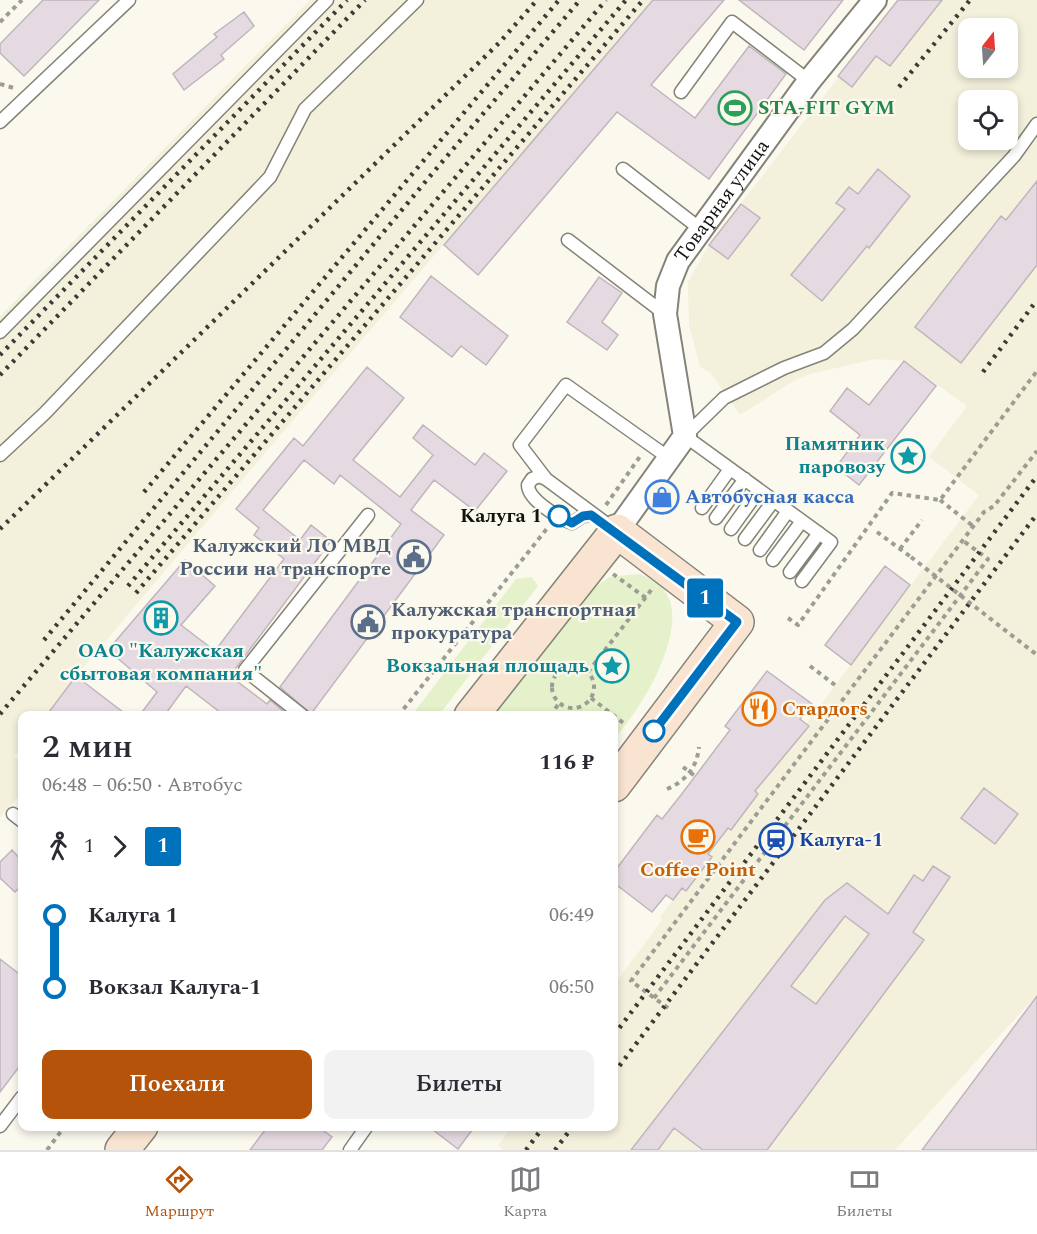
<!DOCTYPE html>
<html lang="ru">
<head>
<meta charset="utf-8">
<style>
	:root { --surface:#fff; --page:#f2f2f3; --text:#2b2b33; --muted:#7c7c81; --line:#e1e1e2; --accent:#b45309 }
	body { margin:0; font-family:Spectral,serif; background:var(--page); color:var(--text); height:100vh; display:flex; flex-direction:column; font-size:22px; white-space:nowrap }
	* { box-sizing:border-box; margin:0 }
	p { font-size:20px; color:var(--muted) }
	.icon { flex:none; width:33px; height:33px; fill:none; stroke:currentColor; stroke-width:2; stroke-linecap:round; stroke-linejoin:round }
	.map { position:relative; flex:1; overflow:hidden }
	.details { position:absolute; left:18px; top:711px; width:600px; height:420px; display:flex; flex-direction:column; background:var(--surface); border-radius:12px; box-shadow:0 3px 9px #0003 }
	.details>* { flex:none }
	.badge { padding:0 12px; border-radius:4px; font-size:21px; line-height:39px }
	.needle { width:39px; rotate:17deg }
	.tools { position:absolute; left:958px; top:18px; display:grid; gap:12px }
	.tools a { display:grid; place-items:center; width:60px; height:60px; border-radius:12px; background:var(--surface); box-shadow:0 3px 9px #0003; font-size:30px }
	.map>.badge { position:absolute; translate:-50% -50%; box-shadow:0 0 0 3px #fff }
	.legs { display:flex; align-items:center; gap:9px; height:66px; padding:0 24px; font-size:20px }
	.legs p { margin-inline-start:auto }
	.summary { display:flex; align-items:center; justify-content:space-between; height:102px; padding:0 24px }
	h1 { font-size:33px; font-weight:600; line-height:45px }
	.action { display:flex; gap:12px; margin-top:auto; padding:12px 24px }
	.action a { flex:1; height:69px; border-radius:12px; background:var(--accent); color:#fff; font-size:24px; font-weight:600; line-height:69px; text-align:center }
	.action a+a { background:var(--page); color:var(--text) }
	ul { padding:0 24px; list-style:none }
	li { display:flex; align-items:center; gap:21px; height:72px; font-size:22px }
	li i { display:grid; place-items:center; width:9px; height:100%; margin:0 8px; background:currentColor }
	li i::after { content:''; width:15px; height:15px; margin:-8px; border:4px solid; border-radius:50%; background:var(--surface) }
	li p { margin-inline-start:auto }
	li:first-child i { background:linear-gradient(#0000 50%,currentColor 0) }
	li:last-child i { background:linear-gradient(currentColor 50%,#0000 0) }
	.dock { display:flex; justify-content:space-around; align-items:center; height:84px; border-top:2px solid var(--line); background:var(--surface); font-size:16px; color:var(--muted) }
	.dock a { display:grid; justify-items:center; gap:3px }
	.dock .on { color:var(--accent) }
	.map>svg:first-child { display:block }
	.built { fill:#f3f0dc; fill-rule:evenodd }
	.green { fill:#e4f1ca }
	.building { fill:#e5dae1; stroke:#c0b5bc; stroke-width:1.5; fill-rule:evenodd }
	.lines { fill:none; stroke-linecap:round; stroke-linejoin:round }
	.lane-casing { stroke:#848378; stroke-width:15 }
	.street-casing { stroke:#848378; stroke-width:26 }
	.secondary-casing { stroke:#848378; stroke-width:36 }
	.path { stroke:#9e9d94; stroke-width:4; stroke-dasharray:4.5 4.5; stroke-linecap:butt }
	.lane { stroke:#fff; stroke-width:12 }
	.street { stroke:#fff; stroke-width:22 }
	.secondary { stroke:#f8e4d0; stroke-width:33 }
	.rail { stroke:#3c3b36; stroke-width:4.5; stroke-dasharray:3 6; stroke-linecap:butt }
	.path-bridge { stroke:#9e9d94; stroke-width:4; stroke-dasharray:4.5 4.5; stroke-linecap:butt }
	.line-1-casing { stroke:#fff; stroke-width:14 }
	.line-1 { stroke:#0072bc; stroke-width:9 }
	.stop-1-dot { fill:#fff; stroke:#0072bc; stroke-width:3 }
	.labels { text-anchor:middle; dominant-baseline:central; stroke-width:4.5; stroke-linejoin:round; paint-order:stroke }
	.leisure-label { font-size:20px; font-weight:bold; fill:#27864d; stroke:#fbf9ed; text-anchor:start }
	.street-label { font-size:20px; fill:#12120e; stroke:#fbf9ed }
	.culture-label { font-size:20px; font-weight:bold; fill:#0d838f; stroke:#fbf9ed; text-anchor:end }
	.shop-label { font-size:20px; font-weight:bold; fill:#366cbe; stroke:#fbf9ed; text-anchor:start }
	.stop-label { font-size:20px; font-weight:bold; fill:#12120e; stroke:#fbf9ed; text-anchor:end }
	.service-label { font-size:20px; font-weight:bold; fill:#4e5e75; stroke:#fbf9ed; text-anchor:end }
	.food-label { font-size:20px; font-weight:bold; fill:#c56008; stroke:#fbf9ed; text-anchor:start }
	.transit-label { font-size:20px; font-weight:bold; fill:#164399; stroke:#fbf9ed; text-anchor:start }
</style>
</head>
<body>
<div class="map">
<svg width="1037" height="1150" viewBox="0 0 1037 1150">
	<rect width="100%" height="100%" fill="#fbf9ed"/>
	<path class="built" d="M310,0H653L225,500L76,676L46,715L22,716V746L14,757L22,763V793L0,817V316Z
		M898,0H1037V995L895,1150H503L498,1145L512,1127L614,1126V985L662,920L660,917L682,888L686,891L711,857L708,854L728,828L731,830L758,794L755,791L808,726L806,724L979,495L929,457L967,406L904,361L875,359L810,374L795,380L740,415L710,372L700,367L689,325L688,282L709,245ZM969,28H1008V68H969ZM969,100H1008V140H969Z"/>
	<path class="green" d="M640,574C649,578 661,585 666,593C690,630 640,712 614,738V716H490L587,593L609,577Z
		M532,577L538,586L439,715H412L516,579Z"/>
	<path class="building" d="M43,0H99L24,76L0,53V44Z
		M653,0H724L651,85L695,118L749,46L786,74L709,179L617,112L478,275L444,245Z
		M739,0H843L804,50Z
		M898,0H942L890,66L876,56L852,87L838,76Z
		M244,12L254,26L221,55L224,59L184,90L173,74L217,37L214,34Z
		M878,169L910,196L869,248L867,246L822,301L791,275L845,209L836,203L849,187L858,194Z
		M1037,181V265L961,363L915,327L1001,216L1006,220Z
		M741,204L760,218L728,259L709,245Z
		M431,276L508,336L486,365L461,346L452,357L400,317Z
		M599,277L622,293L602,322L618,335L607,350L567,322Z
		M904,361L936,386L859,485L836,467L860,435L830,411L847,388L869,405Z
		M367,367L404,398L353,460L400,497L433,455L413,438L423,425L475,465L484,453L507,471L475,511L434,480L411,510L444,535L311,714L280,687L401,524L340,475L334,484L304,460L263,510L300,540L311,525L331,541L230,676L267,704L270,700L289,716H225L186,686L164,716H139L157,692L108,650L185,560L215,586L181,625L215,651L284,559L254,535L259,528L236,509L294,438L303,446Z
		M885,566L910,585L851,665L825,645Z
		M767,671L812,704L800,719L809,726L755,791L758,794L731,830L728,828L708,854L712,857L686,891L682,888L673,900L666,895L652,912L614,883V872L657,815L662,819L681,795L730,730L725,726Z
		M76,676L128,716H46Z
		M984,788L1018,814L995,844L961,818Z
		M12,850L22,861V885L15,892L0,878V862Z
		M933,866L950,877L913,932L924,940L767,1150H703L674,1128L658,1150H631L825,900L847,883L888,914L914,875L923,881ZM845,916L869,934L816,1004L791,986Z
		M0,959L22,976V1063L0,1092Z
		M1037,996V1150H922Z
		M268,1126H317L332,1137L322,1150H250Z
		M428,1126H475L458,1149Z"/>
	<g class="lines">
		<g class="lane-casing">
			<path id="lane" d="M681,92L732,22L809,81
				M0,122L129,0
				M623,169L699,228
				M568,240L665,314
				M0,332L327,0
				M0,455L45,413L270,177L305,109L417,0
				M546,479L520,445L566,385L669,458
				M702,508L730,469
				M591,515L583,516L572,523C559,518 528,500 528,485L532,479L539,476L546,479L615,530
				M716,518L745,479
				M731,529L759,490
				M745,539L774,500
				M760,550L788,511
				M773,560L802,521
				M790,572L819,533
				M802,581L831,542L685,436L724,398L784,368L824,353L853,329L1014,156L1037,124
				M303,716L245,670L368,515
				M13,814L22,821
				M0,1126L22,1097
				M350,1150L367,1126"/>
		</g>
		<g class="street-casing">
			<g id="street">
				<path id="s1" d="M617,531L685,436L665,314L668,286L678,261L809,81L875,0"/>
			</g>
		</g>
		<g class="secondary-casing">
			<path id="secondary" d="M471,716L617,531L737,622L614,785
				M122,1150L141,1126"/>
		</g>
		<path class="path" d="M0,22L22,0
			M0,84L14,88
			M940,500L973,526
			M606,505L641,455
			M877,532L911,557
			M900,549L922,520
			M613,574L646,598
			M788,618L798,625L892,493L940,500L1037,371
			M810,666L835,685
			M552 687a21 21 0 1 1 42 0a21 21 0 1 1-42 0Z
			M588,672L652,589
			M591,698L626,725
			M398,716L549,526
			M550,716L560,702
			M683,767L695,776
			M667,789C686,781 697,767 699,747
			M654,998L988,559L962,540
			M668,1008L631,981L984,512L994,506L1037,451
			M47,1150L65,1126"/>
		<use href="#lane" class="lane"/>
		<use href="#street" class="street"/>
		<use href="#secondary" class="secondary"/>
		<path class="rail" d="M899,87L970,0
			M0,355L347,0
			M983,372L1037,300
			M0,375L365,0
			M144,492L559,0
			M0,529L499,43L537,0
			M128,586L626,0
			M136,593L643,0
			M44,640L431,175L580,0
			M0,714L606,0
			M614,1035L1037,476
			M614,1073L1037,514
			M526,1150L544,1126
			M555,1150L573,1126"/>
		<path class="path-bridge" d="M911,557L1037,655"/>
	</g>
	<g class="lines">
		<g class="line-1-casing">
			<path id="line-1" d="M559,516L572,523L583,516L591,515L737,622L654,731"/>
		</g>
		<use href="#line-1" class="line-1"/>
	</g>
	<defs>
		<g id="stadium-ring" transform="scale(1.725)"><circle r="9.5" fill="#fbf9ed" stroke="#2e9e5b" stroke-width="1.5"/><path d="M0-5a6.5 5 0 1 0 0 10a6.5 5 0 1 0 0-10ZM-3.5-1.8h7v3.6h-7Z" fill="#2e9e5b"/></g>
		<g id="sight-ring" transform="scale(1.725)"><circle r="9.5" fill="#fbf9ed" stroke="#0f9aa8" stroke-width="1.5"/><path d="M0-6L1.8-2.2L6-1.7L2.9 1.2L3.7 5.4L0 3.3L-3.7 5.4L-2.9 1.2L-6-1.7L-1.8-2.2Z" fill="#0f9aa8"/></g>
		<g id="shop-ring" transform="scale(1.725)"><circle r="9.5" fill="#fbf9ed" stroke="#3f7fe0" stroke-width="1.5"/><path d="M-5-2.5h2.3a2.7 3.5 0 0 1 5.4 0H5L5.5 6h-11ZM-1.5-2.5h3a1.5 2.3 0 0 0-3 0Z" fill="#3f7fe0"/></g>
		<g id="civic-ring" transform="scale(1.725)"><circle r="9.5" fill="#fbf9ed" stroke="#5c6f8a" stroke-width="1.5"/><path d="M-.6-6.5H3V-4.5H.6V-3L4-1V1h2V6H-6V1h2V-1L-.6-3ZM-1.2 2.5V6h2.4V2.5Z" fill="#5c6f8a"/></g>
		<g id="building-ring" transform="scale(1.725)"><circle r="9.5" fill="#fbf9ed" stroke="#0f9aa8" stroke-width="1.5"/><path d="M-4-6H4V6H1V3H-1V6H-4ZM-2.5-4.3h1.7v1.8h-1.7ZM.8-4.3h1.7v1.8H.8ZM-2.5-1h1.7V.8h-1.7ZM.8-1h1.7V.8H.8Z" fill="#0f9aa8"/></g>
		<g id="restaurant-ring" transform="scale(1.725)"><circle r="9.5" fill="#fbf9ed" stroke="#e8710a" stroke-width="1.5"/><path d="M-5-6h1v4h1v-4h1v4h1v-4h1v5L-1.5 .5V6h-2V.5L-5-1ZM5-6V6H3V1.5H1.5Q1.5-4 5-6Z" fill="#e8710a"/></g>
		<g id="cafe-ring" transform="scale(1.725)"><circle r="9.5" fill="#fbf9ed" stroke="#e8710a" stroke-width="1.5"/><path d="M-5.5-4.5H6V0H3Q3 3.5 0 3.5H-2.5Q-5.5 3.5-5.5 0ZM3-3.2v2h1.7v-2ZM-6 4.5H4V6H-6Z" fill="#e8710a"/></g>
		<g id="station-ring" transform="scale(1.725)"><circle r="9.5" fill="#fbf9ed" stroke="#1a4fb4" stroke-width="1.5"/><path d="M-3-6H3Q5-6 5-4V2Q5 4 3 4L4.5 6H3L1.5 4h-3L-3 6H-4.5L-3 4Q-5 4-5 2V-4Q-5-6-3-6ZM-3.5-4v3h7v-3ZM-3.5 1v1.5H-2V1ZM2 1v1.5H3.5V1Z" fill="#1a4fb4"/></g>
	</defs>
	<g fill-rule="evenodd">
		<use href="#stadium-ring" x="735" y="108"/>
		<use href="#sight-ring" x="908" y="456"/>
		<use href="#shop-ring" x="662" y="497"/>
		<use href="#civic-ring" x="414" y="557"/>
		<use href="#building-ring" x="161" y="618"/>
		<use href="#civic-ring" x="368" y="622"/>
		<use href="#sight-ring" x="612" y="666"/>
		<use href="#restaurant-ring" x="759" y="709"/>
		<use href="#cafe-ring" x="698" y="837"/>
		<use href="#station-ring" x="776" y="840"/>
	</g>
	<g class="stop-1-dot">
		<circle cx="559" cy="516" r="10"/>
		<circle cx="654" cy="731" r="10"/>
	</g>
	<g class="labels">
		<g class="leisure-label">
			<text x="758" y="108">STA-FIT GYM</text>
		</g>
		<g class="street-label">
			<text stroke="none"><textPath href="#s1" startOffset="370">Товарная улица</textPath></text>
		</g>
		<g class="culture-label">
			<text x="885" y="444">Памятник<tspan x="885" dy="23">паровозу</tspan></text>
			<text x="161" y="651" text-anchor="middle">ОАО "Калужская<tspan x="161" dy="23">сбытовая компания"</tspan></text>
			<text x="589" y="666">Вокзальная площадь</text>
		</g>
		<g class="shop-label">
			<text x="685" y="497">Автобусная касса</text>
		</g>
		<g class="stop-label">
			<text x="542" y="516">Калуга 1</text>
		</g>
		<g class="service-label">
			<text x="391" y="546">Калужский ЛО МВД<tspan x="391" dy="23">России на транспорте</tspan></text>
			<text x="391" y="610" text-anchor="start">Калужская транспортная<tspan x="391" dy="23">прокуратура</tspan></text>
		</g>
		<g class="food-label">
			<text x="782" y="709">Стардогs</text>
			<text x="698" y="870" text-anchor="middle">Coffee Point</text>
		</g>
		<g class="transit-label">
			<text x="799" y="840">Калуга-1</text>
		</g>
	</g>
</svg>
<div class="tools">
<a><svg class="needle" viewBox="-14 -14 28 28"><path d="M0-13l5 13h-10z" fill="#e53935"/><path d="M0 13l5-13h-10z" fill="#7c7c81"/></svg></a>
<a><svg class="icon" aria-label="locate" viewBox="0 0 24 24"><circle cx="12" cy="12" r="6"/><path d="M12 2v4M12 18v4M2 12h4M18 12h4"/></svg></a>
</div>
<b class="badge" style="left:705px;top:598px;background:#0072bc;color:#fff">1</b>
<section class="details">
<div class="summary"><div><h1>2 мин</h1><p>06:48 – 06:50 · Автобус</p></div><b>116 ₽</b></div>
<div class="legs"><svg class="icon" aria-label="walk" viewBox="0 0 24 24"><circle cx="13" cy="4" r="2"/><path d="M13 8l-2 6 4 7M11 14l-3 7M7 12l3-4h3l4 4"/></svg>1<svg class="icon" aria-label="forward" viewBox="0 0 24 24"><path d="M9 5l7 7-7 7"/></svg><b class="badge" style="background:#0072bc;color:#fff">1</b></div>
<ul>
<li><i style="color:#0072bc"></i><b>Калуга 1</b><p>06:49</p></li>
<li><i style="color:#0072bc"></i><b>Вокзал Калуга-1</b><p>06:50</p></li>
</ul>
<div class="action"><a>Поехали</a><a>Билеты</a></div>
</section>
</div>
<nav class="dock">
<a class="on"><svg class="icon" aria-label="directions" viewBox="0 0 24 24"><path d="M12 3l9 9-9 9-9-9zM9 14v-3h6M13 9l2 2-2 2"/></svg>Маршрут</a>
<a><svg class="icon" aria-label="map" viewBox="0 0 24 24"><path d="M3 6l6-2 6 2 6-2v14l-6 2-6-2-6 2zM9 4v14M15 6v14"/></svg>Карта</a>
<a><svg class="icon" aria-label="tickets" viewBox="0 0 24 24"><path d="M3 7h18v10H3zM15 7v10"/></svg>Билеты</a>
</nav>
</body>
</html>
